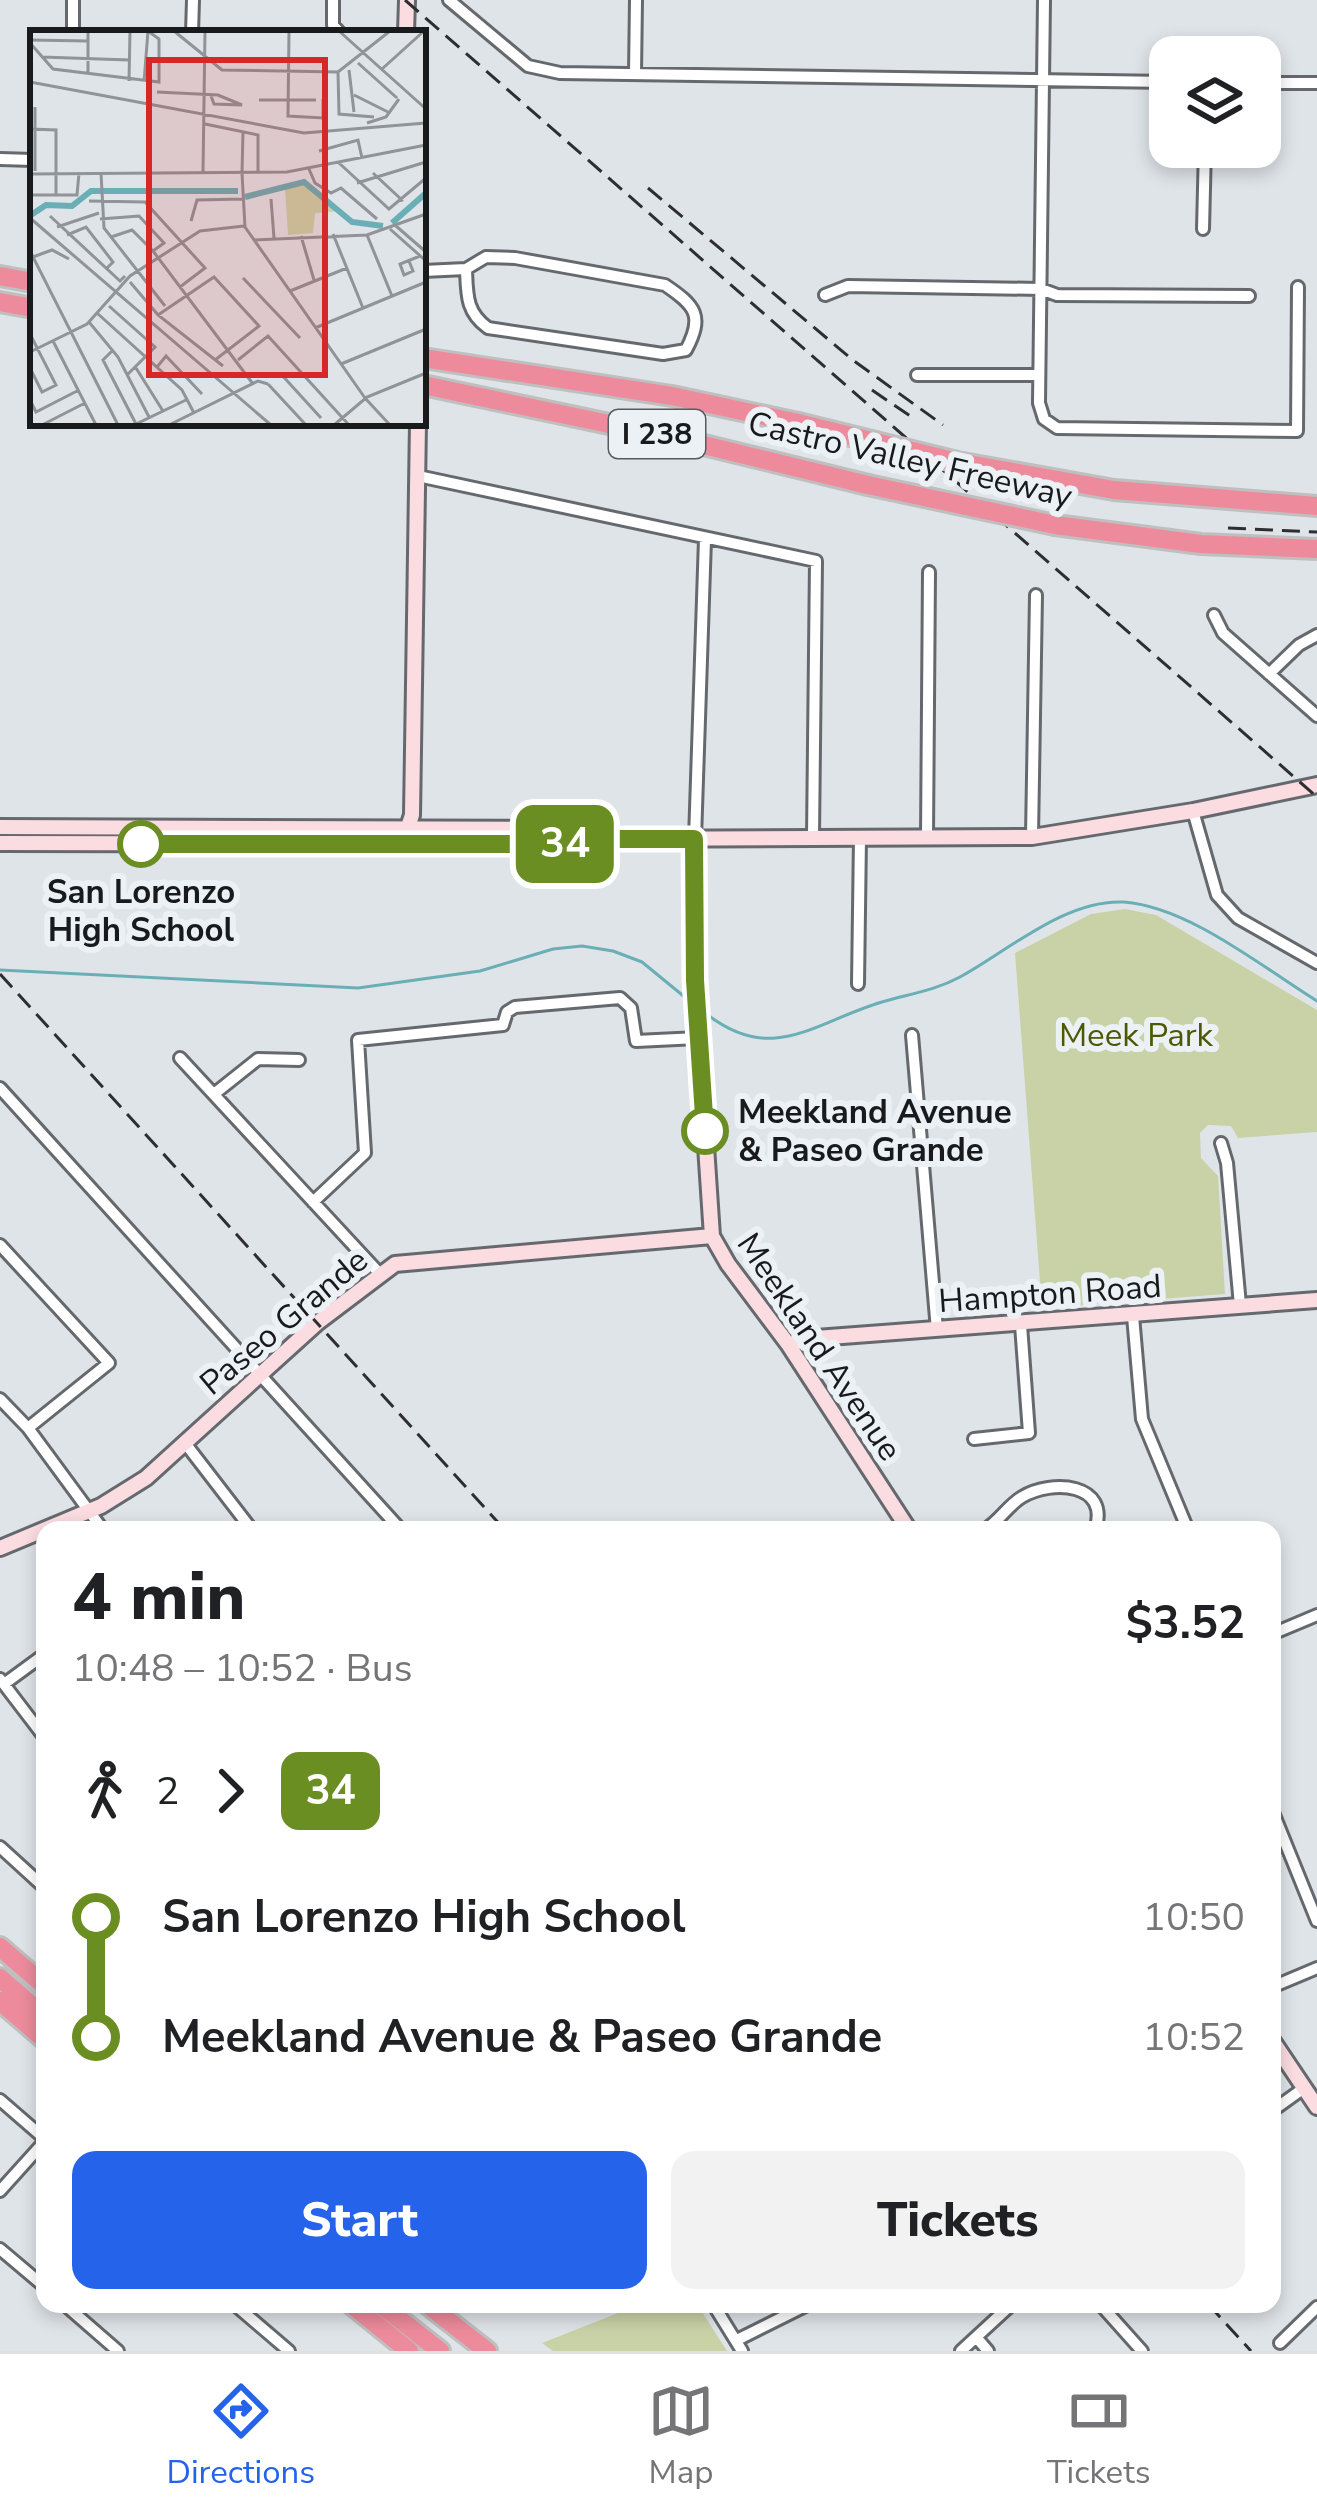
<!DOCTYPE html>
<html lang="en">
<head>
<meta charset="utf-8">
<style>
	:root { --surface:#fff; --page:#f2f2f2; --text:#202124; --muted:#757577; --line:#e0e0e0; --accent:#2563eb }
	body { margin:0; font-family:"Nunito Sans",sans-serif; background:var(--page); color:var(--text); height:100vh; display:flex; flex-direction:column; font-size:45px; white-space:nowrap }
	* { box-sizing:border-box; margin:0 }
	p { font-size:39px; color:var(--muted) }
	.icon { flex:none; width:66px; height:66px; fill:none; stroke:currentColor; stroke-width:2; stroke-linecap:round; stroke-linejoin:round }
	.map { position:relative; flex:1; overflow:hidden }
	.sheet { position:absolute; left:36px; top:1521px; width:1245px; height:792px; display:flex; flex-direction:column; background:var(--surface); border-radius:24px; box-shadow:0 6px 18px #0003 }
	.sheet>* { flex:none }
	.badge { padding:0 24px; border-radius:18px; font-size:42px; line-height:78px }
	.controls { position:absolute; left:1149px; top:36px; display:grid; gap:24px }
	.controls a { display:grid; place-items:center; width:132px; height:132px; border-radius:24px; background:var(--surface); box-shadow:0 6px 18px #0003; font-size:60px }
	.map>.badge { position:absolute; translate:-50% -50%; box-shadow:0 0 0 6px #fff }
	.legs { display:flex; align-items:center; gap:18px; height:132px; padding:0 36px; font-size:39px }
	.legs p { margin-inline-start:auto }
	.overview { display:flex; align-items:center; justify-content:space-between; height:204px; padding:0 36px }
	h1 { font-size:66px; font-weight:800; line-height:90px }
	.button { display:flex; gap:24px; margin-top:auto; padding:24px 36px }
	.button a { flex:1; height:138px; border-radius:24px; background:var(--accent); color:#fff; font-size:48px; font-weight:800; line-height:138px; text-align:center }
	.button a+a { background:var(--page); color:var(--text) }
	ul { padding:0 36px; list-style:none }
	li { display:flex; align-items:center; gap:42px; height:120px; font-size:45px }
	li i { display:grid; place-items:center; width:18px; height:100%; margin:0 15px; background:currentColor }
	li i::after { content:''; width:30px; height:30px; margin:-15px; border:9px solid; border-radius:50%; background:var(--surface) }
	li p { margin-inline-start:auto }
	li:first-child i { background:linear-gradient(#0000 50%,currentColor 0) }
	li:last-child i { background:linear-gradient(currentColor 50%,#0000 0) }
	.tab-bar { display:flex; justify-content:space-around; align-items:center; height:168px; border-top:3px solid var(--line); background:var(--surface); font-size:33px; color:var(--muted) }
	.tab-bar a { display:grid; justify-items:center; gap:6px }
	.tab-bar .current { color:var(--accent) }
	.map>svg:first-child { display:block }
	.green { fill:#c9d2a7 }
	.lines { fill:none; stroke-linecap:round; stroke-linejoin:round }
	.stream { stroke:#6aaeb6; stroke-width:3 }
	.street-casing { stroke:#65696d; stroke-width:16 }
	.secondary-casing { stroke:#65696d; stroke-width:20 }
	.highway-casing { stroke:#bfbfbf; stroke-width:24 }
	.street { stroke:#fff; stroke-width:10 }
	.secondary { stroke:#fadce1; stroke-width:14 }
	.highway { stroke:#ed8b9c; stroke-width:18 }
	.rail { stroke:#2d2e31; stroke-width:3; stroke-dasharray:18 9; stroke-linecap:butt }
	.highway-bridge-casing { stroke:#bfbfbf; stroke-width:24; stroke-linecap:butt }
	.highway-bridge { stroke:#ed8b9c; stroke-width:18 }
	.line-1-casing { stroke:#fff; stroke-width:27 }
	.line-1 { stroke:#6b8e23; stroke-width:18 }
	.stop-1-dot { fill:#fff; stroke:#6b8e23; stroke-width:6 }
	.labels { text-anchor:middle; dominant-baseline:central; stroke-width:12; stroke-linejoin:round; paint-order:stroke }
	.shield { fill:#ecf1f6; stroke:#585a5d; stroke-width:3 }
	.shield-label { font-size:30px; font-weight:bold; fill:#191a1c }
	.street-label { font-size:33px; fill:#191a1c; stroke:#ecf1f6 }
	.stop-label { font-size:33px; font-weight:bold; fill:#191a1c; stroke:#ecf1f6 }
	.park-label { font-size:33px; fill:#4e5801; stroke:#ecf1f6 }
	.inset-river { fill:none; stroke:#6aaeb6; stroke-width:6 }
	.inset-road { fill:none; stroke:#909397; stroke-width:3 }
	.view { fill:#d62828; fill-opacity:0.15; stroke:#d62828; stroke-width:6 }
	.inset-edge { fill:none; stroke:#191a1c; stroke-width:6 }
</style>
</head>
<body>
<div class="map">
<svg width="1317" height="2351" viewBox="0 0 1317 2351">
	<rect width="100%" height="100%" fill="#dfe4e9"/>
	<path class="green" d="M1125,909L1156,915L1317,1010V1132L1238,1138L1231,1126L1208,1125L1200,1133L1201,1158L1218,1176L1225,1294L1042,1308L1015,953L1091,914Z
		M641,2304H697L727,2351H553L542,2343Z"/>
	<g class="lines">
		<path class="stream" d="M0,970L358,988L480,971L553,949L582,946L613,951L642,962L692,1003
			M704,1012C772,1067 814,1022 882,1002C909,994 934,991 960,977C1008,951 1065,899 1124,902C1189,907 1262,967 1317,1001"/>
		<g class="street-casing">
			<path id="street" d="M333,0V25L340,33
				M449,0L528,66L560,73L1170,82
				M1044,0L1039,403L1044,419L1057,428L1297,431L1298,287
				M73,33V0
				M192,33L193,0
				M635,74L636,0
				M1260,83H1317
				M0,159L33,160
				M1203,229L1205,147
				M423,271L466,269L486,257L515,258L665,285C696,306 704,316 686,350L663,354L488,328C466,312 467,295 466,269
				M825,295L848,286L1041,289L1057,295L1249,296
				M917,375H1039
				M418,476L816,561L813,837
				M1214,615L1223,633L1317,716
				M1269,674L1299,645L1317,635
				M1193,811L1217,895L1238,918L1317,963
				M927,837L929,572
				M1032,837L1036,595
				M695,839L705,539
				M858,984L860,837
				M912,1035L937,1330
				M180,1058L379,1273
				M0,1088L401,1530
				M214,1094L258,1059L299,1060
				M1221,1143L1227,1163L1240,1305
				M313,1202L365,1153L358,1040L503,1025L507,1012L515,1007L620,998L631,1008L636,1041L698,1038
				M0,1245L109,1363L28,1428
				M1133,1316L1142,1419L1188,1530
				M0,1399L28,1428L103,1530
				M974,1439L1029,1433L1021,1325
				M185,1443L252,1530
				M984,1530C999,1522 1007,1506 1022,1497C1052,1479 1111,1483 1095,1530
				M1272,1634L1317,1615
				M0,1679L45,1738
				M4,1684L45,1654
				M1272,1810L1317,1921
				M0,1847L45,1888
				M1272,1987L1317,1968
				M0,2100L45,2139
				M1272,2111L1304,2088
				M0,2191L45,2141
				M0,2249L45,2287
				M64,2304L118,2351
				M234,2304L289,2351
				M713,2304L742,2351
				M1100,2304L1142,2351
				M976,2337L988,2351
				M737,2340L809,2304
				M1280,2343L1317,2307
				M961,2351L1012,2304"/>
		</g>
		<g class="secondary-casing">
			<path id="secondary" d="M406,33L407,0
				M0,827L558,829L586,839
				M406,833L412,815L418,423
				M695,839V981L712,1236L728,1264L788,1344L909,1530
				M0,843L563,844L602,839L1032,837L1193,811L1317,785
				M788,1344L816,1338L1317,1300
				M0,1548L101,1506L146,1478L317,1323L395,1264L712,1236
				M1272,2040L1317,2107"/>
		</g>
		<g class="highway-casing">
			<path id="highway" d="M0,276L33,282
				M0,302L33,308
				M423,358L672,396L798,423
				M423,385L671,437L868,485
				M957,462L1114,490L1317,506
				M1055,525L1201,544L1317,549
				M0,1947L45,1986
				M0,1978L45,2017
				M0,2001L45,2040
				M351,2304L409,2351
				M380,2304L440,2351
				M427,2304L487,2351"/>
		</g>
		<use href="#street" class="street"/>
		<use href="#secondary" class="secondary"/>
		<use href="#highway" class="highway"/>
		<path class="rail" d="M405,0L1317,797
			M648,188L854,361L943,425
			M872,390L916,420
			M1228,528L1317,532
			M0,974L505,1530
			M1208,2304L1251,2351"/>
		<g class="highway-bridge-casing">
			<path id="highway-bridge" d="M798,423L957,462
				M868,485L1055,525"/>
		</g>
		<use href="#highway-bridge" class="highway-bridge"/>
	</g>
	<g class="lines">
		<g class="line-1-casing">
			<path id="line-1" d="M141,844H563L586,839H694L695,980L705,1131"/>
		</g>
		<use href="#line-1" class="line-1"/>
	</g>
	<g class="stop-1-dot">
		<circle cx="141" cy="844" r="21"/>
		<circle cx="705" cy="1131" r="21"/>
	</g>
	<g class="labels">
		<rect class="shield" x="609" y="410" width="96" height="48" rx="9"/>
		<g class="shield-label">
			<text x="657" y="434">I 238</text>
		</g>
		<g class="street-label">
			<text transform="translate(910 460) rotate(13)">Castro Valley Freeway</text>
			<text transform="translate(1050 1294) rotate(-4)">Hampton Road</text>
			<text transform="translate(284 1322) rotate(-40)">Paseo Grande</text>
			<text transform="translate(819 1347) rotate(56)">Meekland Avenue</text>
		</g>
		<g class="stop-label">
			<text x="141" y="892">San Lorenzo<tspan x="141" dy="38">High School</tspan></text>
			<text x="738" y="1112" text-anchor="start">Meekland Avenue<tspan x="738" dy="38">&amp; Paseo Grande</tspan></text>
		</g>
		<g class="park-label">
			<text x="1136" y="1035">Meek Park</text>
		</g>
	</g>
	<g transform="translate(30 30)">
		<rect width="396" height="396" fill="#dfe4e9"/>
		<path d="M274,153L311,181L285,183L283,203L258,205L255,158Z" fill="#c9d2a7"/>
		<path class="inset-river" d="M215,167L274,152L322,192L353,196M1,185L16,175L42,176L61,161H208M362,193L396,163"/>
		<path class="inset-road" d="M144,1L192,40L308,42L360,1M212,1H259M259,1L258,86L293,88V69M309,1L396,79M0,10L58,11M0,13L23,39L129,52V9L118,1M12,27L99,30M328,33L367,68M352,39L394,1M319,40L324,82M58,42V1M308,42L309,84L344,87M99,51L100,1M0,52L274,103L396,93M114,52L118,1M127,62L188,65L212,75L184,74L181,66M324,65L358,82M229,70H286M5,77V141M337,93L356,87L369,69M175,94L228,105V142M0,99L26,100V165M289,121L328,110L332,128M309,133L359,179L396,148M279,139L285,153L301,163L311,158L347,189M173,142L175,1M71,143L74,198L135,276M212,143L213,102M212,143L215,197L335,368M343,143L373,171M0,144L257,142L396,115M327,153L396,132M0,165H47L49,143M241,169L244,208M59,171L115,172L175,238L150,257M20,186L90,251L95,246M0,188L241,395M70,189L109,186L134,213L123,221M161,191L167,170L212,169M366,196L396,222M27,197L69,183M360,199L396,231M303,204L333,278M37,205L56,197L83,232L76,239M337,205L362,266M271,206L284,250M81,207L102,200L123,221L223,354M224,210L337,205L396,184M0,221L88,395M3,227L22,220L39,229M379,231L383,241L374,245L370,234L390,226M213,248L270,308M100,252L128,285L193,336M260,261L317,238M79,276L125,317L98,344M67,283L152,360L164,383M128,285L184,247L229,296L185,330M59,292L88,327L119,387M285,298L396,252M0,304L26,355L12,362L0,338M23,311L66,395M83,320L73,330L106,394L158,369M0,322L57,294L100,246L170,201L214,196M208,330L238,306L319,395M311,334L396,299M127,337L136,326L172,364M106,338L133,381M250,343L291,388M238,354L276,395M335,368L360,395M0,370L6,382L49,360M12,395L55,373M139,395L228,351L238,354M304,395L337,367L396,343"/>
		<path class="view" d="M119,30H295V345H119Z"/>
		<rect width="396" height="396" class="inset-edge"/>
	</g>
</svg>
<div class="controls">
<a><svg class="icon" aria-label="layers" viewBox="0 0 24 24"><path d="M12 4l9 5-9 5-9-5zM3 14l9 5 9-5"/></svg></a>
</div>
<b class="badge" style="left:565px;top:844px;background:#6b8e23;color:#fff">34</b>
<section class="sheet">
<div class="overview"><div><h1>4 min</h1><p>10:48 – 10:52 · Bus</p></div><b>$3.52</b></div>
<div class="legs"><svg class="icon" aria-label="walk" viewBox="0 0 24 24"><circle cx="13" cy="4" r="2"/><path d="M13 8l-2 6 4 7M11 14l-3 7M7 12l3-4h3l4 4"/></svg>2<svg class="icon" aria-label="forward" viewBox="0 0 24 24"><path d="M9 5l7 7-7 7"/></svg><b class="badge" style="background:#6b8e23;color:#fff">34</b></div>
<ul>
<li><i style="color:#6b8e23"></i><b>San Lorenzo High School</b><p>10:50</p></li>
<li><i style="color:#6b8e23"></i><b>Meekland Avenue &amp; Paseo Grande</b><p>10:52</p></li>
</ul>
<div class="button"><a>Start</a><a>Tickets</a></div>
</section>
</div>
<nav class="tab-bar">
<a class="current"><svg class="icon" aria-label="directions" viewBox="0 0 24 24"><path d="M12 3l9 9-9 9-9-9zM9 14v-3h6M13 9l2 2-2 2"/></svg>Directions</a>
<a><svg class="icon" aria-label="map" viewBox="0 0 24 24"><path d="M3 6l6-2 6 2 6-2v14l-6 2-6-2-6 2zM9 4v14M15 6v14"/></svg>Map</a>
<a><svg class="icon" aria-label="tickets" viewBox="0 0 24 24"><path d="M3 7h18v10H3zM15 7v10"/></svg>Tickets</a>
</nav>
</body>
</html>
